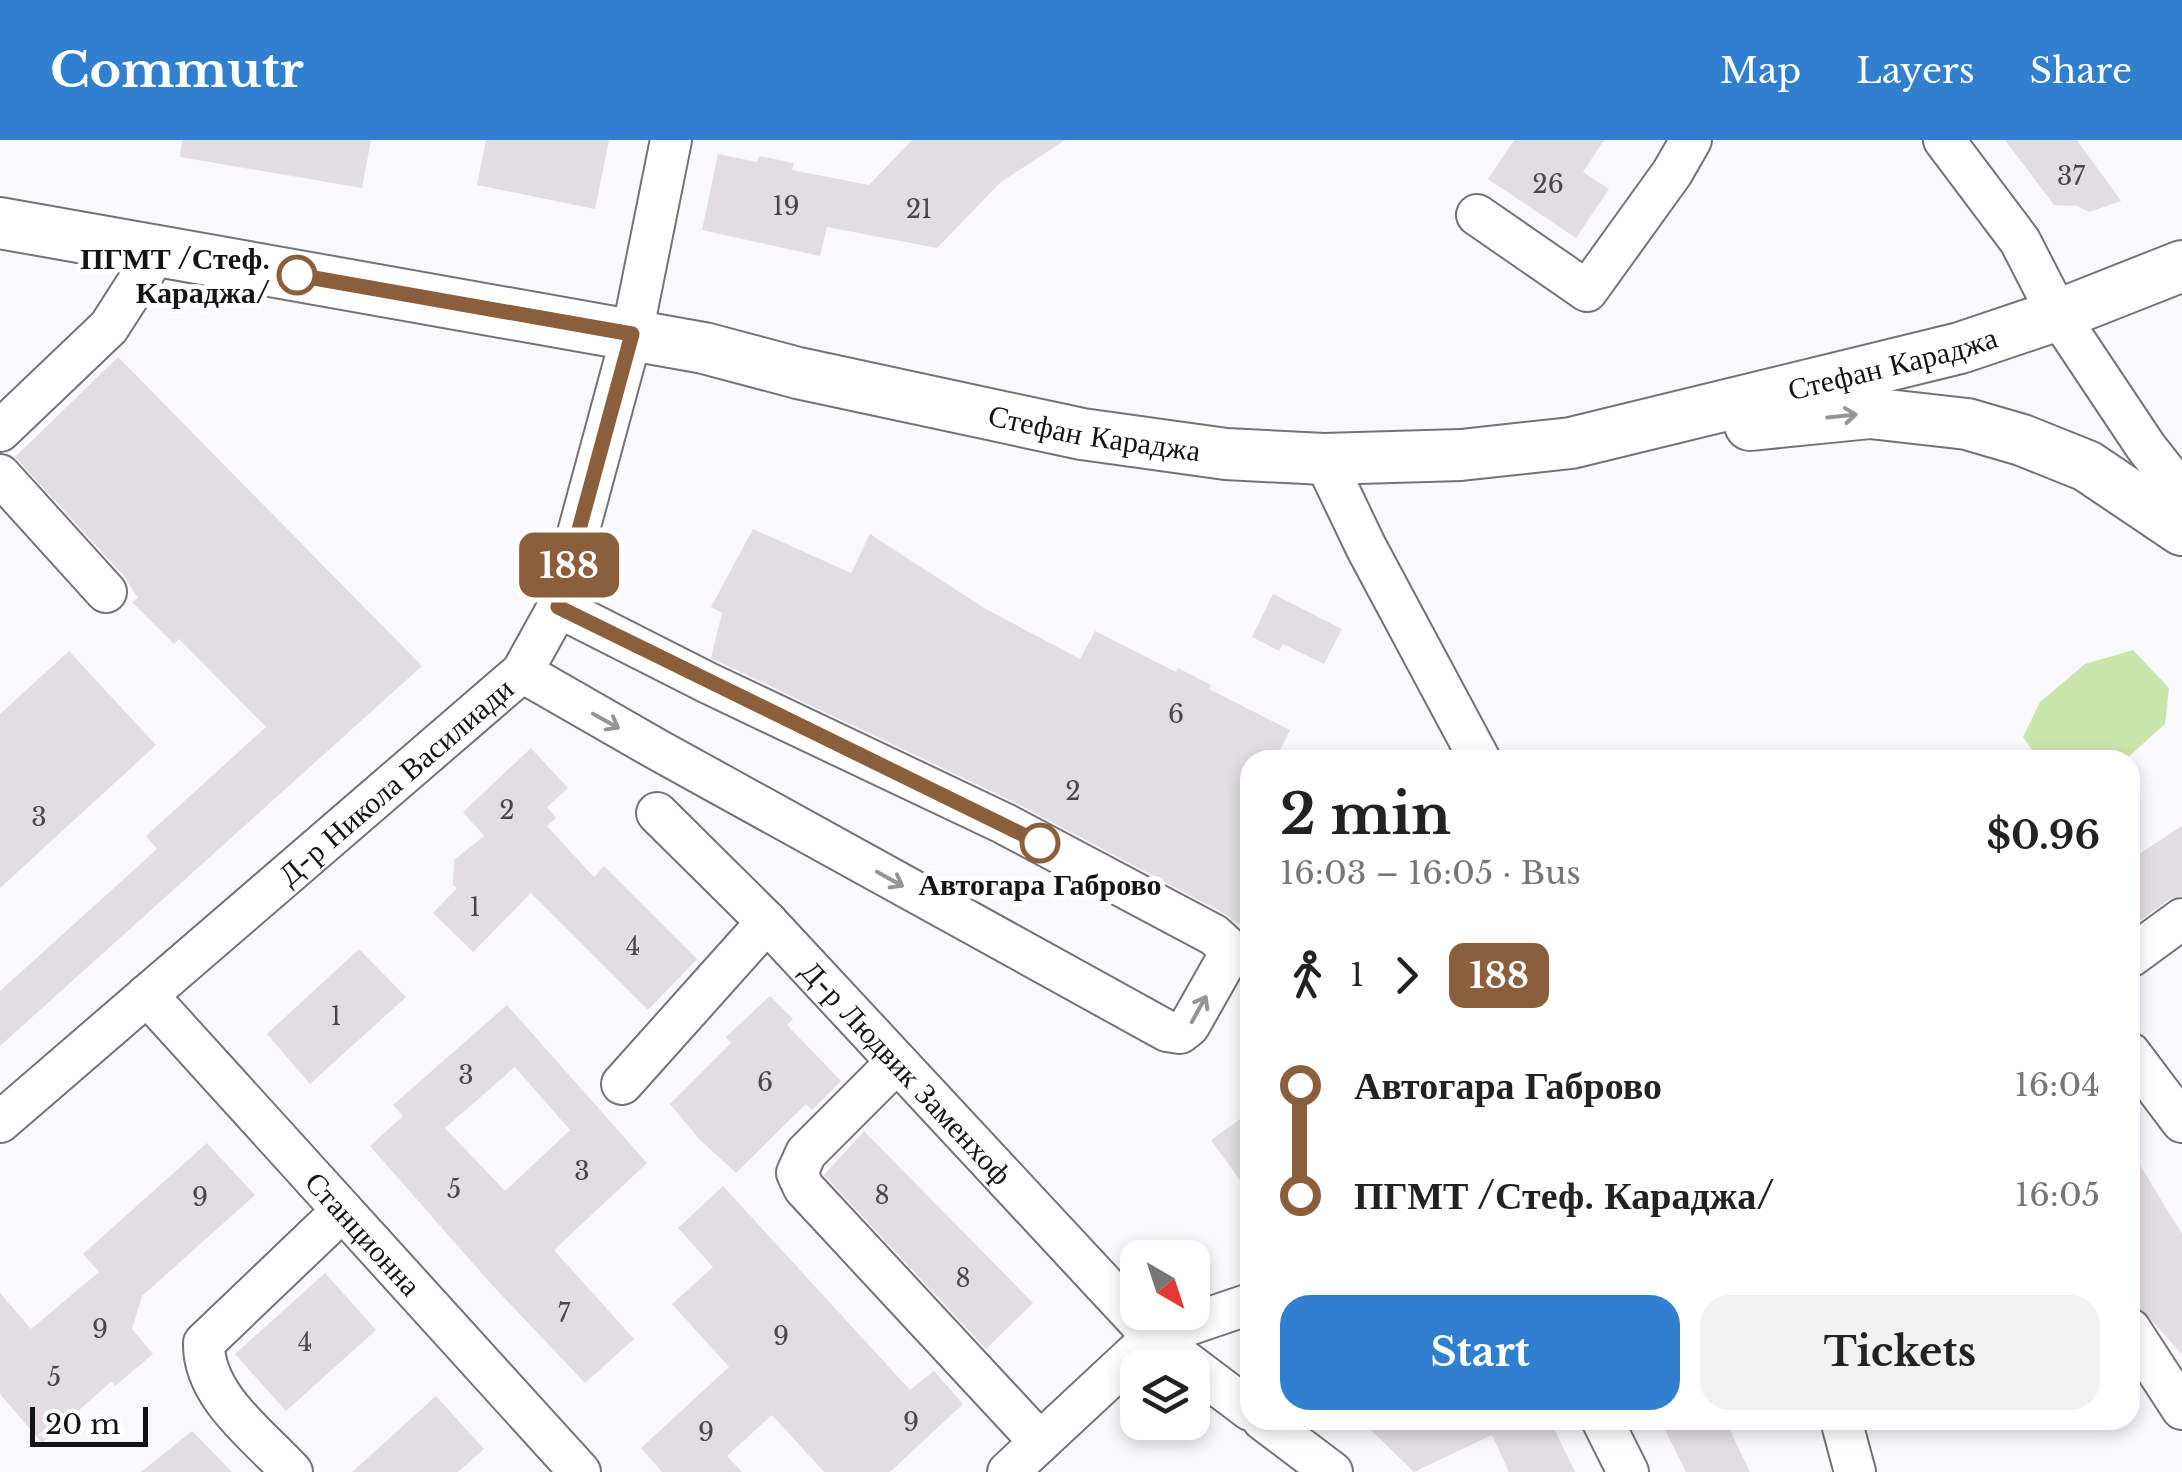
<!DOCTYPE html>
<html lang="en">
<head>
<meta charset="utf-8">
<style>
	:root { --surface:#fff; --page:#f2f2f2; --text:#222; --muted:#767676; --accent:#3080cf }
	body { margin:0; font-family:"Libre Baskerville",serif; background:var(--page); color:var(--text); height:100vh; display:flex; flex-direction:column; font-size:38px; white-space:nowrap }
	* { box-sizing:border-box; margin:0 }
	p { font-size:32px; color:var(--muted) }
	.icon { flex:none; width:55px; height:55px; fill:none; stroke:currentColor; stroke-width:2; stroke-linecap:round; stroke-linejoin:round }
	.map { position:relative; flex:1; overflow:hidden }
	.side { position:absolute; left:1240px; top:610px; width:900px; height:680px; display:flex; flex-direction:column; background:var(--surface); border-radius:30px; box-shadow:0 5px 15px #0003 }
	.side>* { flex:none }
	.badge { padding:0 20px; border-radius:15px; font-size:35px; line-height:65px }
	.needle { width:65px; rotate:141deg }
	.controls { position:absolute; left:1120px; top:1100px; display:grid; gap:20px }
	.controls a { display:grid; place-items:center; width:90px; height:90px; border-radius:20px; background:var(--surface); box-shadow:0 5px 15px #0003; font-size:50px }
	.scale { position:absolute; left:30px; bottom:25px; width:118px; box-sizing:border-box; padding-left:10px; border:5px solid #141315; border-top:0; font-size:28px; line-height:35px; white-space:nowrap; color:#141315; -webkit-text-stroke:8px #fff; paint-order:stroke }
	.map>.badge { position:absolute; translate:-50% -50%; box-shadow:0 0 0 5px #fff }
	.legs { display:flex; align-items:center; gap:15px; height:110px; padding:0 40px; font-size:32px }
	.legs p { margin-inline-start:auto }
	.head { display:flex; align-items:center; justify-content:space-between; height:170px; padding:0 40px }
	h1 { font-size:55px; font-weight:700; line-height:75px }
	.action { display:flex; gap:20px; margin-top:auto; padding:20px 40px }
	.action a { flex:1; height:115px; border-radius:30px; background:var(--accent); color:#fff; font-size:40px; font-weight:700; line-height:115px; text-align:center }
	.action a+a { background:var(--page); color:var(--text) }
	ul { padding:0 40px; list-style:none }
	li { display:flex; align-items:center; gap:35px; height:110px; font-size:38px }
	li i { display:grid; place-items:center; width:15px; height:100%; margin:0 12px; background:currentColor }
	li i::after { content:''; width:25px; height:25px; margin:-12px; border:8px solid; border-radius:50%; background:var(--surface) }
	li p { margin-inline-start:auto }
	li:first-child i { background:linear-gradient(#0000 50%,currentColor 0) }
	li:last-child i { background:linear-gradient(currentColor 50%,#0000 0) }
	header { display:flex; align-items:center; gap:60px; box-sizing:border-box; height:140px; padding:0 50px; background:var(--accent); color:#fff }
	header strong { font-size:48px }
	nav { display:flex; gap:55px; margin-inline-start:auto; font-size:35px }
	.map>svg:first-child { display:block }
	.green { fill:#cae5ab }
	.building { fill:#e2dde0; fill-rule:evenodd }
	.lines { fill:none; stroke-linecap:round; stroke-linejoin:round }
	.minor-casing { stroke:#737277; stroke-width:44 }
	.major-casing { stroke:#737277; stroke-width:54 }
	.minor { stroke:#fff; stroke-width:40 }
	.major { stroke:#fff; stroke-width:50 }
	.oneway { stroke:#959596 }
	.line-1-casing { stroke:#fff; stroke-width:22 }
	.line-1 { stroke:#8b5e3c; stroke-width:15 }
	.stop-1-dot { fill:#fff; stroke:#8b5e3c; stroke-width:5 }
	.labels { text-anchor:middle; dominant-baseline:central; stroke-width:10; stroke-linejoin:round; paint-order:stroke }
	.number-label { font-size:25px; fill:#484648 }
	.stop-label { font-size:30px; font-weight:bold; fill:#141315; stroke:#fff; text-anchor:end }
	.street-label { font-size:30px; fill:#141315; stroke:#fff }
</style>
</head>
<body>
<header>
<strong>Commutr</strong>
<nav><a>Map</a><a>Layers</a><a>Share</a></nav>
</header>
<div class="map">
<svg width="2182" height="1332" viewBox="0 0 2182 1332">
	<rect width="100%" height="100%" fill="#f9f8fd"/>
	<path class="green" d="M2133,510L2169,548L2165,584L2125,620H2039L2023,597L2040,562L2085,524Z"/>
	<path class="building" d="M182,0H371L362,48L180,17Z
		M486,0H609L595,69L477,45Z
		M912,0H1065L1001,42L937,108L827,87L820,116L702,90L718,14L757,22L759,16L794,23L792,30L869,45Z
		M1514,0H1604L1583,32L1609,49L1576,98L1488,39Z
		M2005,0H2077L2121,61L2089,72L2077,66L2054,65Z
		M118,217L422,526L0,906V851L157,709L146,696L266,587L179,499L174,504L132,462L138,458L124,436L15,317Z
		M753,389L851,433L870,394L984,468L1080,519L1095,491L1176,532L1178,528L1211,545L1209,549L1290,590L1275,620H1250V786L1236,783L1225,774L1016,663L711,518L722,473L711,467Z
		M1273,454L1342,489L1324,524L1283,504L1279,511L1252,497Z
		M69,511L156,605L0,748V574Z
		M531,608L568,648L547,667L556,678L547,686L594,737L604,726L697,819L648,870L531,753L473,812L433,773L457,748L453,745L454,720L484,696L463,672Z
		M2182,686V756L2168,760L2130,788V720Z
		M359,809L406,857L310,944L267,894Z
		M770,856L793,879L787,885L841,941L812,970L806,964L736,1033L698,998L670,964L731,903L726,897Z
		M507,865L647,1023L554,1110L634,1199L585,1243L492,1145L370,1006L403,976L393,965ZM515,927L570,990L505,1051L445,988Z
		M1250,972V1054L1211,1000Z
		M864,991L1033,1163L986,1209L824,1035Z
		M207,1003L255,1055L142,1156L132,1189L153,1214L115,1246L112,1241L42,1303L0,1254V1153L31,1189L99,1132L83,1114Z
		M2130,1009L2182,1094V1214L2130,1157Z
		M723,1046L910,1250L934,1231L963,1264L890,1332H824L772,1275L727,1316L742,1332H662L641,1308L729,1227L672,1164L713,1127L678,1088Z
		M325,1133L376,1190L286,1271L235,1214Z
		M436,1256L484,1309L458,1332H352Z
		M1361,1280H1550L1575,1332H1509L1492,1295L1414,1332Z
		M1660,1280H1725L1750,1332H1686Z
		M192,1291L232,1332H141Z"/>
	<g class="lines">
		<g class="minor-casing">
			<g id="minor">
				<path d="M1944,0L2020,101L2058,175L2146,307L2182,353"/>
				<path d="M1477,75L1587,151L1672,33L1691,0"/>
				<path d="M0,291L109,187L157,112"/>
				<path d="M1324,319L1366,407L1480,620"/>
				<path d="M0,335L106,452"/>
				<path d="M522,532L658,610L1167,891L1180,893L1189,886L1228,817L1225,805L1214,795L1005,684L708,543L558,467"/>
				<path id="s1" d="M657,673L767,782L1153,1197L1250,1270"/>
				<path d="M2130,817L2182,779"/>
				<path id="s2" d="M147,855L580,1332"/>
				<path d="M2130,913L2182,982"/>
				<path d="M897,922L806,1013L797,1033L804,1048L1040,1302"/>
				<path d="M622,944L767,782"/>
				<path id="s3" d="M0,982L522,532L558,467L632,194L671,0"/>
				<path d="M2130,1189L2182,1269"/>
				<path d="M1263,1280L1332,1332"/>
				<path d="M1602,1280L1628,1332"/>
				<path d="M1841,1280L1855,1332"/>
				<path d="M292,1332C258,1295 203,1256 204,1203L342,1071"/>
				<path d="M1008,1332L1153,1197L1250,1164"/>
			</g>
		</g>
		<g class="major-casing">
			<g id="major">
				<path id="s4" d="M0,83L704,208L798,233L1082,294L1226,314L1324,319L1461,315L1571,303L1960,208L2058,175L2182,126"/>
				<path d="M1750,285L1870,273L1967,284L2022,300L2087,326L2182,390"/>
			</g>
		</g>
		<use href="#minor" class="minor"/>
		<use href="#major" class="major"/>
	</g>
	<defs><path id="oneway-shaft" d="M-6 0H5M1.5-3L5.5 0L1.5 3" fill="none" stroke-width="1.6" stroke-linecap="round" stroke-linejoin="round" transform="scale(2.5)"/></defs>
	<g class="oneway">
		<use href="#oneway-shaft" transform="translate(1842 276) rotate(-6)"/>
		<use href="#oneway-shaft" transform="translate(606 581) rotate(29)"/>
		<use href="#oneway-shaft" transform="translate(890 739) rotate(29)"/>
		<use href="#oneway-shaft" transform="translate(1199 869) rotate(-61)"/>
	</g>
	<g class="lines">
		<g class="line-1-casing">
			<path id="line-1" d="M297,135L632,194L558,467L1040,703"/>
		</g>
		<use href="#line-1" class="line-1"/>
	</g>
	<g class="stop-1-dot">
		<circle cx="297" cy="135" r="18"/>
		<circle cx="1040" cy="703" r="18"/>
	</g>
	<g class="labels">
		<g class="number-label">
			<text x="2071" y="36">37</text>
			<text x="1548" y="44">26</text>
			<text x="786" y="66">19</text>
			<text x="919" y="69">21</text>
			<text x="1176" y="574">6</text>
			<text x="1073" y="651">2</text>
			<text x="507" y="670">2</text>
			<text x="39" y="677">3</text>
			<text x="475" y="767">1</text>
			<text x="633" y="806">4</text>
			<text x="336" y="876">1</text>
			<text x="466" y="935">3</text>
			<text x="765" y="942">6</text>
			<text x="582" y="1031">3</text>
			<text x="454" y="1049">5</text>
			<text x="882" y="1055">8</text>
			<text x="200" y="1057">9</text>
			<text x="963" y="1138">8</text>
			<text x="564" y="1173">7</text>
			<text x="100" y="1189">9</text>
			<text x="781" y="1196">9</text>
			<text x="305" y="1202">4</text>
			<text x="54" y="1237">5</text>
			<text x="911" y="1282">9</text>
			<text x="706" y="1292">9</text>
		</g>
		<g class="stop-label">
			<text x="270" y="118">ПГМТ /Стеф.<tspan x="270" dy="34">Караджа/</tspan></text>
			<text x="1040" y="744" text-anchor="middle">Автогара Габрово</text>
		</g>
		<g class="street-label">
			<text stroke="none"><textPath href="#s4" startOffset="1925">Стефан Караджа</textPath></text>
			<text stroke="none"><textPath href="#s4" startOffset="1115">Стефан Караджа</textPath></text>
			<text stroke="none"><textPath href="#s3" startOffset="522">Д-р Никола Василиади</textPath></text>
			<text stroke="none"><textPath href="#s1" startOffset="360">Д-р Людвик Заменхоф</textPath></text>
			<text stroke="none"><textPath href="#s2" startOffset="322">Станционна</textPath></text>
		</g>
	</g>
</svg>
<div class="controls">
<a><svg class="needle" viewBox="-14 -14 28 28"><path d="M0-13l5 13h-10z" fill="#e53935"/><path d="M0 13l5-13h-10z" fill="#767676"/></svg></a>
<a><svg class="icon" aria-label="layers" viewBox="0 0 24 24"><path d="M12 4l9 5-9 5-9-5zM3 14l9 5 9-5"/></svg></a>
</div>
<div class="scale">20 m</div>
<b class="badge" style="left:569px;top:425px;background:#8b5e3c;color:#fff">188</b>
<section class="side">
<div class="head"><div><h1>2 min</h1><p>16:03 – 16:05 · Bus</p></div><b>$0.96</b></div>
<div class="legs"><svg class="icon" aria-label="walk" viewBox="0 0 24 24"><circle cx="13" cy="4" r="2"/><path d="M13 8l-2 6 4 7M11 14l-3 7M7 12l3-4h3l4 4"/></svg>1<svg class="icon" aria-label="forward" viewBox="0 0 24 24"><path d="M9 5l7 7-7 7"/></svg><b class="badge" style="background:#8b5e3c;color:#fff">188</b></div>
<ul>
<li><i style="color:#8b5e3c"></i><b>Автогара Габрово</b><p>16:04</p></li>
<li><i style="color:#8b5e3c"></i><b>ПГМТ /Стеф. Караджа/</b><p>16:05</p></li>
</ul>
<div class="action"><a>Start</a><a>Tickets</a></div>
</section>
</div>
</body>
</html>
